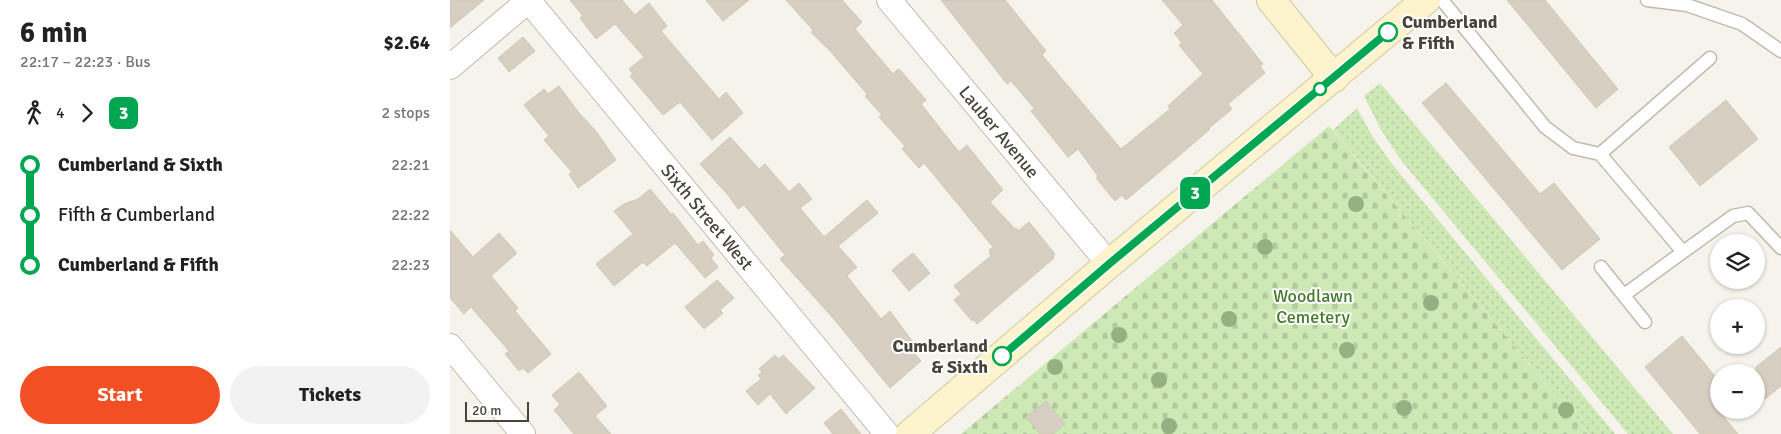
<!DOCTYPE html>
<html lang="en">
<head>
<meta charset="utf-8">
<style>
	:root { --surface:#fff; --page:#f2f2f2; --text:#222; --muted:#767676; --accent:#f34f24 }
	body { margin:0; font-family:Signika,sans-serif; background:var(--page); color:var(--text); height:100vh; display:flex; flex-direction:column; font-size:19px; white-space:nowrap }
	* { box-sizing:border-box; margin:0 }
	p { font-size:16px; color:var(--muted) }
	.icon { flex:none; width:28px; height:28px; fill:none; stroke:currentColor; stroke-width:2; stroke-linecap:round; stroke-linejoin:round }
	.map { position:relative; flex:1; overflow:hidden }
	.sheet { display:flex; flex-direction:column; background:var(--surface); width:450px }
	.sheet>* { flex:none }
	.badge { padding:0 10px; border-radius:8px; font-size:18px; line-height:32px }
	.buttons { position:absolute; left:1260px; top:234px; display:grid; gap:10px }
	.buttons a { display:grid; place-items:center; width:55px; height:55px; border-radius:50%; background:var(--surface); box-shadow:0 1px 4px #0004; font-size:25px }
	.scale { position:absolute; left:15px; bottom:12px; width:64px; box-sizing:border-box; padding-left:5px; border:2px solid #494439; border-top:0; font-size:14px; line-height:18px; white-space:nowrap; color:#494439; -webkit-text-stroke:4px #fff; paint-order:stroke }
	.map>.badge { position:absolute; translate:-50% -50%; box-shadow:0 0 0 2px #fff }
	.legs { display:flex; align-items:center; gap:8px; height:55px; padding:0 20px; font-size:16px }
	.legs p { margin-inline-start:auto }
	.summary { display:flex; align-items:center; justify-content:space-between; height:85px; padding:0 20px }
	h1 { font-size:28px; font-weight:800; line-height:38px }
	.action { display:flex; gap:10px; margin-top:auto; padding:10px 20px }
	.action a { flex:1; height:58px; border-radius:30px; background:var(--accent); color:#fff; font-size:20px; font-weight:800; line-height:58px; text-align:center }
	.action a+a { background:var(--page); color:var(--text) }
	ul { padding:0 20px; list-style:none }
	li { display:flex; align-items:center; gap:18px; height:50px; font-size:19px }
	li i { display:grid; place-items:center; width:8px; height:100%; margin:0 6px; background:currentColor }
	li i::after { content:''; width:12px; height:12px; margin:-6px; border:4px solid; border-radius:50%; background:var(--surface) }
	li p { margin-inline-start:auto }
	li:first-child i { background:linear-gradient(#0000 50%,currentColor 0) }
	li:last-child i { background:linear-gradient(currentColor 50%,#0000 0) }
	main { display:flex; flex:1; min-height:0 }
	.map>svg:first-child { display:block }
	.grass { fill:url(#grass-dots) }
	.cemetery { fill:url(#cemetery-stones) }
	.building { fill:#d7cfc1; stroke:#d1c8b4 }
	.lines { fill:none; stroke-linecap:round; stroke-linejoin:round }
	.lane-casing { stroke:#c1bbae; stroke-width:15 }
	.street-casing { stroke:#c1bbae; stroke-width:26 }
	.secondary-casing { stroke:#d3c89c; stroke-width:30 }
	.lane { stroke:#fff; stroke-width:12 }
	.street { stroke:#fff; stroke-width:24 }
	.secondary { stroke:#fdf4ce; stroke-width:28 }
	.tree { fill:#95b182 }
	.line-1-casing { stroke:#fff; stroke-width:11 }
	.line-1 { stroke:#00a651; stroke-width:8 }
	.stop-1-dot { fill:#fff; stroke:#00a651; stroke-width:2.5 }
	.labels { text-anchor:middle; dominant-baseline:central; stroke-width:4; stroke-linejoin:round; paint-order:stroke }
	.stop-label { font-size:18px; font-weight:bold; fill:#494439; stroke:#fff; text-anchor:start }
	.street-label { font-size:18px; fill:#494439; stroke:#fff }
	.park-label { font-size:18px; fill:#467b2d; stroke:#fff }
</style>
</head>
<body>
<main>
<section class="sheet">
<div class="summary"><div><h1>6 min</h1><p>22:17 – 22:23 · Bus</p></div><b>$2.64</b></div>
<div class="legs"><svg class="icon" aria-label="walk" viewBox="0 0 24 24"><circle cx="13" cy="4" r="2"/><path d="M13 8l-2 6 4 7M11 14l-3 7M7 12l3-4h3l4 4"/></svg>4<svg class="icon" aria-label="forward" viewBox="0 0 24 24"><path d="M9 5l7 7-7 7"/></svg><b class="badge" style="background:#00a651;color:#fff">3</b><p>2 stops</p></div>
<ul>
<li><i style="color:#00a651"></i><b>Cumberland &amp; Sixth</b><p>22:21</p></li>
<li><i style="color:#00a651"></i><span>Fifth &amp; Cumberland</span><p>22:22</p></li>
<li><i style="color:#00a651"></i><b>Cumberland &amp; Fifth</b><p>22:23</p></li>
</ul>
<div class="action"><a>Start</a><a>Tickets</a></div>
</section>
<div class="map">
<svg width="1331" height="434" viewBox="0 0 1331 434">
	<defs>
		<pattern id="grass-dots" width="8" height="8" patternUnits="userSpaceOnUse" patternTransform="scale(1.25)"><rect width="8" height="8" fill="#cee8b6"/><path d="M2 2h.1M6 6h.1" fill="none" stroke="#b2c89d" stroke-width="1.8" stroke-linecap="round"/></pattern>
		<pattern id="cemetery-stones" width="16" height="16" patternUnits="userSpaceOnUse" patternTransform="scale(1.25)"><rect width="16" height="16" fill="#cee8b6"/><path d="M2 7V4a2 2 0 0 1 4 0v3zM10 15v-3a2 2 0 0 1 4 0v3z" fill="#b2c89d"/></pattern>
	</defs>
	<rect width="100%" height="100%" fill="#f5f3eb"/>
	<path class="grass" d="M930,83L1223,434H1178L950,159L930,128L914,96Z
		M907,108L923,137L942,164L1165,434H1138L883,130Z"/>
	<path class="cemetery" d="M879,126L1138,434H511Z"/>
	<path class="building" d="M0,0H34L0,28Z
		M120,0H172L185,15L199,3L217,26L211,31L269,99L276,92L293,113L262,140L230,102L213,115L180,76L183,74L179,69L194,57L165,24L146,39L130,18L133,16Z
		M256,0H299L273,21Z
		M336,0H392L412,22L405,29L443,74L448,69L451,71L476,100L471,104L509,152L517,145L553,190L540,202L565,229L566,228L568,231L579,222L605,254L603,256L604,258L527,324L523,319L522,321L504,300L511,294L504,286L541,256L539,250L543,247L474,163L469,168L452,149L455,146L429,117L432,115L415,96L417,94L381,52L361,32L363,30Z
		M491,0H555L596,51L592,55L671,149L720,109L718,106L753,74L729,45L732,43L724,33L733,25L712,0H762L813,64L810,66L815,73L778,104L782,109L759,128L760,129L744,143L676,200L672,195L665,201L646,178L648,176L628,149L618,157L581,111L584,108L561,81L557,84Z
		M1057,0H1095L1168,89L1146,108Z
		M73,37L85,51L59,72L48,58Z
		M996,83L1090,194L1104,183L1150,239L1112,270L972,103Z
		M109,86L129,113L145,130L166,160L128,188L119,174L122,172L94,140L99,136L74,105L94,89L98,94Z
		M1276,100L1308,139L1250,186L1219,147Z
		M280,137L309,169L315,164L339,192L349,183L362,199L350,208L374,237L417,200L428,213L388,246L407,267L397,276L431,319L440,311L468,349L464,353L471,361L440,388L383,318L330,259L335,255L294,205L288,209L278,195L250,164Z
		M200,189L221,214L223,213L248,245L253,241L264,255L261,258L268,267L255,278L225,243L197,266L193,262L164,286L146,264L183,234L164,211L174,204L188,199Z
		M0,230L23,257L49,233L67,253L41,276L68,308L65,311L101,354L78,373L73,368L69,371L55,354L59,351L21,307L14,314L0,298Z
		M463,253L480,273L459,291L442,270Z
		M267,280L284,298L270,310L273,313L254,329L235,307Z
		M1232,336L1269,381V411L1288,434H1250L1195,367Z
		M1331,347V386L1315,399L1306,389V367Z
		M325,355L329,359L333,355L365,388L336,414L320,394L308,405L296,391L311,379L308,375L312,372L309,369Z
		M129,372L157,406L145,416L161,434H124L104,410L110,405L102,395Z
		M596,401L615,424L603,434H590L576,417Z
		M391,409L411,434H383L374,423Z"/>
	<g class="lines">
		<g class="lane-casing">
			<path id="lane" d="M992,0L1095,127L1123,148L1150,154L1233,252L1174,295
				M1197,0L1237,5L1292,24L1331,51
				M1150,154L1260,58
				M1233,252L1283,216L1298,213L1331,248
				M1151,267L1195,322"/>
		</g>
		<g class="street-casing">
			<path id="street" d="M78,0L437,434
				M439,0L659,264
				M0,67L79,0
				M0,346L73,434"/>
		</g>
		<g class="secondary-casing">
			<path id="secondary" d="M821,0L884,78
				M460,434L659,264L976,0"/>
		</g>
		<use href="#lane" class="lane"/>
		<use href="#street" class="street"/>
		<use href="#secondary" class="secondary"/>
	</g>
	<g class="tree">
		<circle cx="906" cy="204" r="8"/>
		<circle cx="815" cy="247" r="8"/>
		<circle cx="981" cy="303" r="8"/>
		<circle cx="779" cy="319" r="8"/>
		<circle cx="669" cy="335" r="8"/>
		<circle cx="897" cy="350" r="8"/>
		<circle cx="605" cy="367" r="8"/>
		<circle cx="709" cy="380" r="8"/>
		<circle cx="954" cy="408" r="8"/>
		<circle cx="1116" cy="410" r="8"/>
		<circle cx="719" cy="426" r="8"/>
	</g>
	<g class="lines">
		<g class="line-1-casing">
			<path id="line-1" d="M552,356L659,264L938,32"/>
		</g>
		<use href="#line-1" class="line-1"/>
	</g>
	<g class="stop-1-dot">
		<circle cx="938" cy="32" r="9"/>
		<circle cx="870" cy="89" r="6"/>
		<circle cx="552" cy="356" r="9"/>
	</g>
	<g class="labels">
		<g class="stop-label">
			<text x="952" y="22">Cumberland<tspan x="952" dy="21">&amp; Fifth</tspan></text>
			<text x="538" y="346" text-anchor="end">Cumberland<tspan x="538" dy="21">&amp; Sixth</tspan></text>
		</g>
		<g class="street-label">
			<text transform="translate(549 132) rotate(50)">Lauber Avenue</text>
			<text transform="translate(257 217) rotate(50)">Sixth Street West</text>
		</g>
		<g class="park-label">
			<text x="863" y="296">Woodlawn<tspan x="863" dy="21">Cemetery</tspan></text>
		</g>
	</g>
</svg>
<div class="buttons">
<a><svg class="icon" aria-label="layers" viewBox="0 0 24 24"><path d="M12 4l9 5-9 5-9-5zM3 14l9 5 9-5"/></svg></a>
<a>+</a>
<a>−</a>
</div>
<div class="scale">20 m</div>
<b class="badge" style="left:745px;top:193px;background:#00a651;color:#fff">3</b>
</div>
</main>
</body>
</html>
